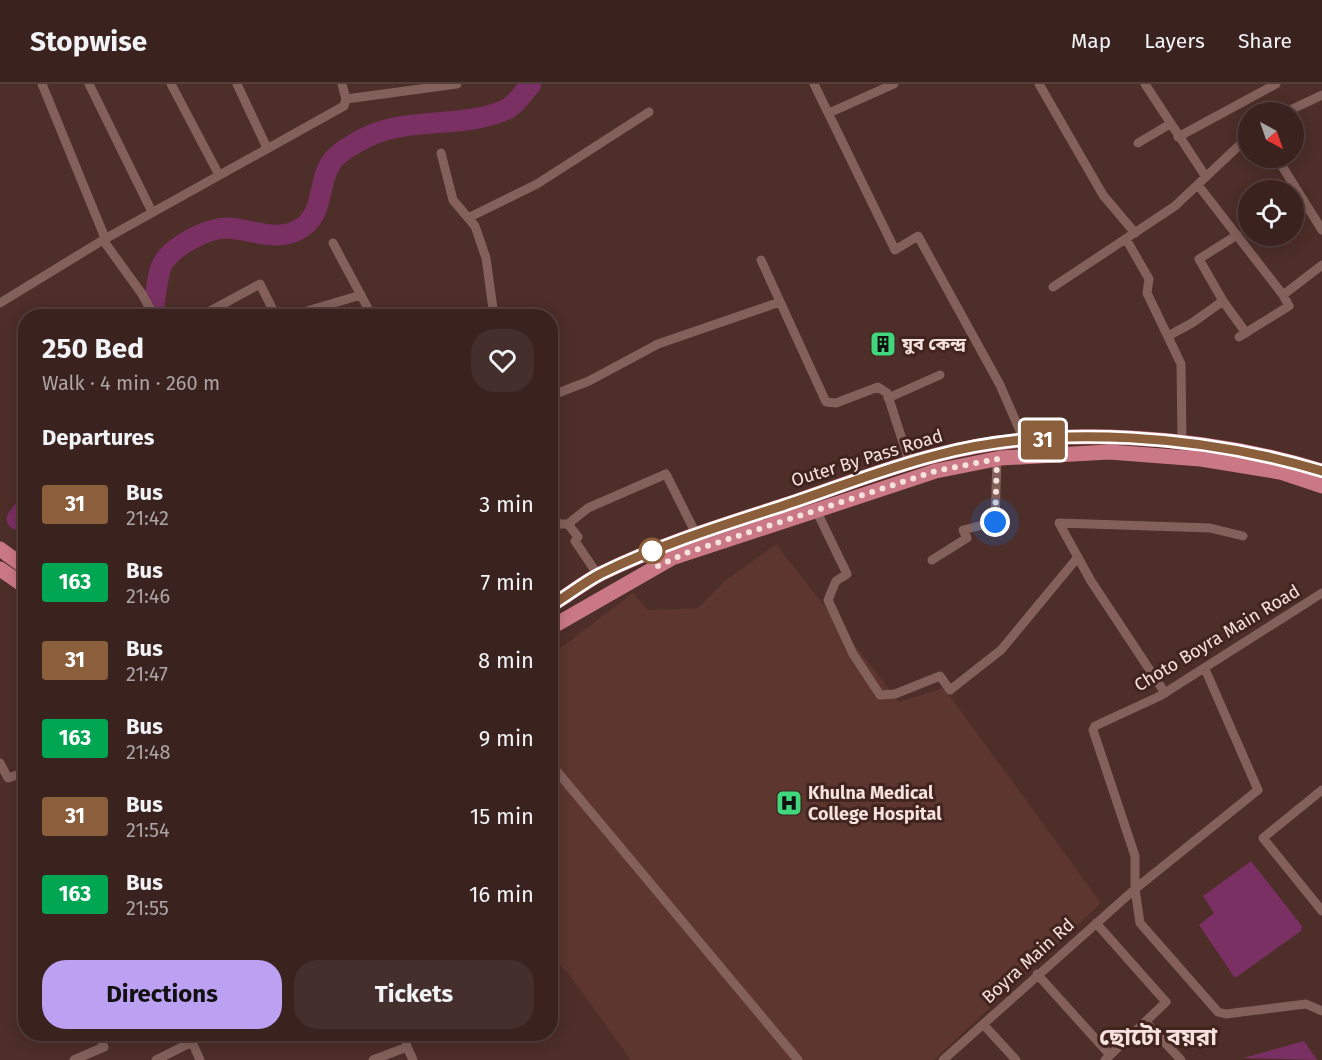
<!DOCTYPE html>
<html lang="en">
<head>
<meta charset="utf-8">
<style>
	:root { --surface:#3a221f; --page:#452f2c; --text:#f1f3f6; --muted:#aba4a4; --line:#543f3d; --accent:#bca0f2 }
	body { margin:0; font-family:"Fira Sans","Noto Sans Bengali",sans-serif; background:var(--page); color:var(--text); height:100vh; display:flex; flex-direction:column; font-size:22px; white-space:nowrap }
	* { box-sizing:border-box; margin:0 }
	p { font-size:20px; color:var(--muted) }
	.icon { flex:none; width:33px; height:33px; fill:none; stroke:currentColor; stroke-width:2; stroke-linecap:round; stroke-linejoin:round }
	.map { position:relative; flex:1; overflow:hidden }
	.details { position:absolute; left:18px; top:225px; width:540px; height:732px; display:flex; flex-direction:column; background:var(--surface); border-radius:24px; box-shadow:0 3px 15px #0003,0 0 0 2px var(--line) }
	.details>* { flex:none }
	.badge { padding:0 12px; border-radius:4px; font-size:21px; line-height:39px }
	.needle { width:39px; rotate:140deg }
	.controls { position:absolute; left:1238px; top:18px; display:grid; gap:12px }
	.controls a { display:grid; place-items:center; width:66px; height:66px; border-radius:50%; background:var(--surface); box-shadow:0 3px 15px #0003,0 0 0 2px var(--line); font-size:30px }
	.you { position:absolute; width:30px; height:30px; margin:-15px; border:4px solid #fff; border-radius:50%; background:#1a73e8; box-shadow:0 0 0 9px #1a73e833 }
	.map>.badge { position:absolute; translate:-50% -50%; box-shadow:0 0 0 3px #fff }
	h2 { padding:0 24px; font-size:22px; line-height:54px }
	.round { display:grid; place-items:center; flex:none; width:63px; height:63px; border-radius:24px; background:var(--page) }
	.summary { display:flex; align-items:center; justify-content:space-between; height:102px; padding:0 24px }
	h1 { font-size:28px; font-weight:700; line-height:45px }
	.button { display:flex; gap:12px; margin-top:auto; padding:12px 24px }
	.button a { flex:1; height:69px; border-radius:24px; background:var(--accent); color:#111; font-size:24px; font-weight:700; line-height:69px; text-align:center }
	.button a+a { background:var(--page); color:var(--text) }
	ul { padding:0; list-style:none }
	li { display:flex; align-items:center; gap:18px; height:78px; padding:0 24px }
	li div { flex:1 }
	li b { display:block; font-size:22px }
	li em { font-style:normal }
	li .badge { min-width:66px; font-weight:700; text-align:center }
	header { display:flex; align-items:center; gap:36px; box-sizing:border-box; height:84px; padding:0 30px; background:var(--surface); border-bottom:2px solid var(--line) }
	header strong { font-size:28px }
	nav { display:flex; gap:33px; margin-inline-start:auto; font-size:21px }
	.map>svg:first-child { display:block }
	.built { fill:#5c362f }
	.water { fill:#7a3063 }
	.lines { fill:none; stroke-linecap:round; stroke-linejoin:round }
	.river { stroke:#7a3063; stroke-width:21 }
	.street { stroke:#83605a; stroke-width:9 }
	.primary { stroke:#cb7886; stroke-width:15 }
	.line-casing { stroke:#fff; stroke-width:14 }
	.line { stroke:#8b5e3c; stroke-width:9 }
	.walk { stroke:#f5e1dd; stroke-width:6; stroke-dasharray:0 10.8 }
	.stop-dot { fill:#fff; stroke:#8b5e3c; stroke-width:3 }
	.labels { text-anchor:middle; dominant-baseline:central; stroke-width:6; stroke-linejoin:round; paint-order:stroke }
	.poi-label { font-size:18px; font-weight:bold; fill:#f5e1dd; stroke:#42241f; text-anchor:start }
	.street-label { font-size:18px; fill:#f5e1dd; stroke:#42241f }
	.district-label { font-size:24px; font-weight:bold; fill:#f5e1dd; stroke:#42241f }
</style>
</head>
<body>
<header>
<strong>Stopwise</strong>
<nav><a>Map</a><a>Layers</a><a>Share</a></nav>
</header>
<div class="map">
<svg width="1322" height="976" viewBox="0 0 1322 976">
	<rect width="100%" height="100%" fill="#4d2e29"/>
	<path class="built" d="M776,460L899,618L944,604L1101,819L934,976H631L568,889L551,872L550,572L633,509L648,526L698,524L726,496Z"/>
	<path class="water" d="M1251,777L1302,842L1301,847L1235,894L1199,841L1214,829L1203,812Z
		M1304,957L1317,976L1243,974Z"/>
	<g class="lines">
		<path class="river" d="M152,232C155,220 157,188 163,179C174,161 209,143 229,144C253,146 274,157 296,147C327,133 316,96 333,76C340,68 357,58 367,53C411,32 462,45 505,26C515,22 524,8 531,0
			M17,435L26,423"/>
		<path class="street" d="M42,0L105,154
			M89,0L152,128
			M171,0L219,91
			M237,0L267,64
			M814,0L895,166L918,152L1000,301L1024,356
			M1039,0L1103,111L1135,149
			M1145,0L1206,93
			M346,15L457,0
			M1286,28L1322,11
			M829,29L894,0
			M1178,53L1276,0
			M1138,59L1170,40
			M441,69L453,116L475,142L486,174L494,232
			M1277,74L1322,146
			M1198,101L1283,211L1322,181
			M468,134L537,100L649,28
			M1126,155L1149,195L1147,209L1181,280L1182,358
			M103,156L344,22L346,15L342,0
			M333,159L372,232
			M761,176L826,318L836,319L878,303L887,309L910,380
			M1053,203L1175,122L1248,53
			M1223,217L1199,175L1237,151
			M0,219L103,156L142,210L154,232
			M201,232L260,200L276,232
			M290,232L361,211
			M1168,252L1192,239L1223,217L1246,249
			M1239,253L1289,222L1283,211
			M550,312L589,297L658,260L780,218
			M888,314L940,291
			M816,426L847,490L836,497L828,516L853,570L880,611L895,610L940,592L950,606L1001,566L1078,473
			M550,431L559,440H568L578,453L575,457L598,491
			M568,440L588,424L666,390L696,450
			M932,476L967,454L963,446L995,438L997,375
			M1322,509L1160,612L1095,642L1093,646L1135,772V805L1140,839L1218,928L1226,930L1306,920L1322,927
			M1165,609L1091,497L1059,439L1210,444L1243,452
			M0,679L8,694L26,688
			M550,679L798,976
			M1322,706L1263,754L1322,827
			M1096,839L1166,918L1105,976
			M1037,890L1110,971
			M1146,938L1181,976
			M983,940L1016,976
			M252,950H253
			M405,950L407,963L413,976
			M74,976L104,963L99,950
			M156,976L192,958L200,976
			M373,976L407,963
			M943,976L1135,805L1258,706L1205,585"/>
		<path class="primary" d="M0,465L26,484
			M0,485L26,503
			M550,522C567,512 583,499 600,490C659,461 720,442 782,422C833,405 885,384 937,371C1056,340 1206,351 1322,387
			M550,544L672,474L936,387L1001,374L1109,368L1201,375L1280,388L1322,402"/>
	</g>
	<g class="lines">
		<g class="line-casing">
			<path id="line" d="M550,522C567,512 583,499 600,490C659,461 720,442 782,422C834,405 885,384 937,371C1055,339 1206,352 1322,387"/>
		</g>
		<use href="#line" class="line"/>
		<path class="walk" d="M652,467L654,484L686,469L936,387L997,375L995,438"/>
	</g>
	<defs>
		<g id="building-square" transform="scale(1.35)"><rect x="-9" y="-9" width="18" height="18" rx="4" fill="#41d77c" stroke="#42241f"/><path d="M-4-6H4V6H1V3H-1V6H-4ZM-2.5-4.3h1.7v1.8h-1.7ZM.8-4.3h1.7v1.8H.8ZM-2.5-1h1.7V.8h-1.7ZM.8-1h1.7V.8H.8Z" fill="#111"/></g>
		<g id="hospital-square" transform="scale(1.35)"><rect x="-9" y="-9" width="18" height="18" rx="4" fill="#41d77c" stroke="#42241f"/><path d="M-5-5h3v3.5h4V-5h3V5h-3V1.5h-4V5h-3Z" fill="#111"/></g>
	</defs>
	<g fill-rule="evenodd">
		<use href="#building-square" x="883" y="260"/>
		<use href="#hospital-square" x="789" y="719"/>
	</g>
	<circle class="stop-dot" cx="652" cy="467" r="12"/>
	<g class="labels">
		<g class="poi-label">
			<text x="902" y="260">যুব কেন্দ্র</text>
			<text x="808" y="709">Khulna Medical<tspan x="808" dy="21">College Hospital</tspan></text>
		</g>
		<g class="street-label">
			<text transform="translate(867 374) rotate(-17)">Outer By Pass Road</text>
			<text transform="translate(1217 554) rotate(-31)">Choto Boyra Main Road</text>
			<text transform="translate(1028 877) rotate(-42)">Boyra Main Rd</text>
		</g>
		<g class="district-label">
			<text x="1158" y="953">ছোটো বয়রা</text>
		</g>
	</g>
</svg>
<div class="controls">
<a><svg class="needle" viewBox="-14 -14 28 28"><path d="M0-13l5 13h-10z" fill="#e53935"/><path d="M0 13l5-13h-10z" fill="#aba4a4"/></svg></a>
<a><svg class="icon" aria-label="locate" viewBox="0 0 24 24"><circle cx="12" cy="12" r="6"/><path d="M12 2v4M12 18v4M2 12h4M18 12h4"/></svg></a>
</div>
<div class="you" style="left:995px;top:438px"></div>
<b class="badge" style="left:1043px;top:356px;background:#8b5e3c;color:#fff">31</b>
<section class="details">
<div class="summary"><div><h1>250 Bed</h1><p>Walk · 4 min · 260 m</p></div><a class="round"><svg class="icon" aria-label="heart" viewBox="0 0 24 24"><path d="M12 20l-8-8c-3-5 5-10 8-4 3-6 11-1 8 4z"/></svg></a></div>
<h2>Departures</h2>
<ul>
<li><span class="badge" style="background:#8b5e3c;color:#fff">31</span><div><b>Bus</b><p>21:42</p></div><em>3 min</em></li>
<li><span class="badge" style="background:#00a651;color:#fff">163</span><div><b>Bus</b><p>21:46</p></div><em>7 min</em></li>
<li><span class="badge" style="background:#8b5e3c;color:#fff">31</span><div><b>Bus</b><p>21:47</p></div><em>8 min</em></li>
<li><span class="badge" style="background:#00a651;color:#fff">163</span><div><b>Bus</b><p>21:48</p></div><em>9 min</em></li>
<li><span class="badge" style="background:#8b5e3c;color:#fff">31</span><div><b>Bus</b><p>21:54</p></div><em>15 min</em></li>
<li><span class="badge" style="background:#00a651;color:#fff">163</span><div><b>Bus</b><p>21:55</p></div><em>16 min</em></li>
</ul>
<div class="button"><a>Directions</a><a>Tickets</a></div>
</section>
</div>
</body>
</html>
